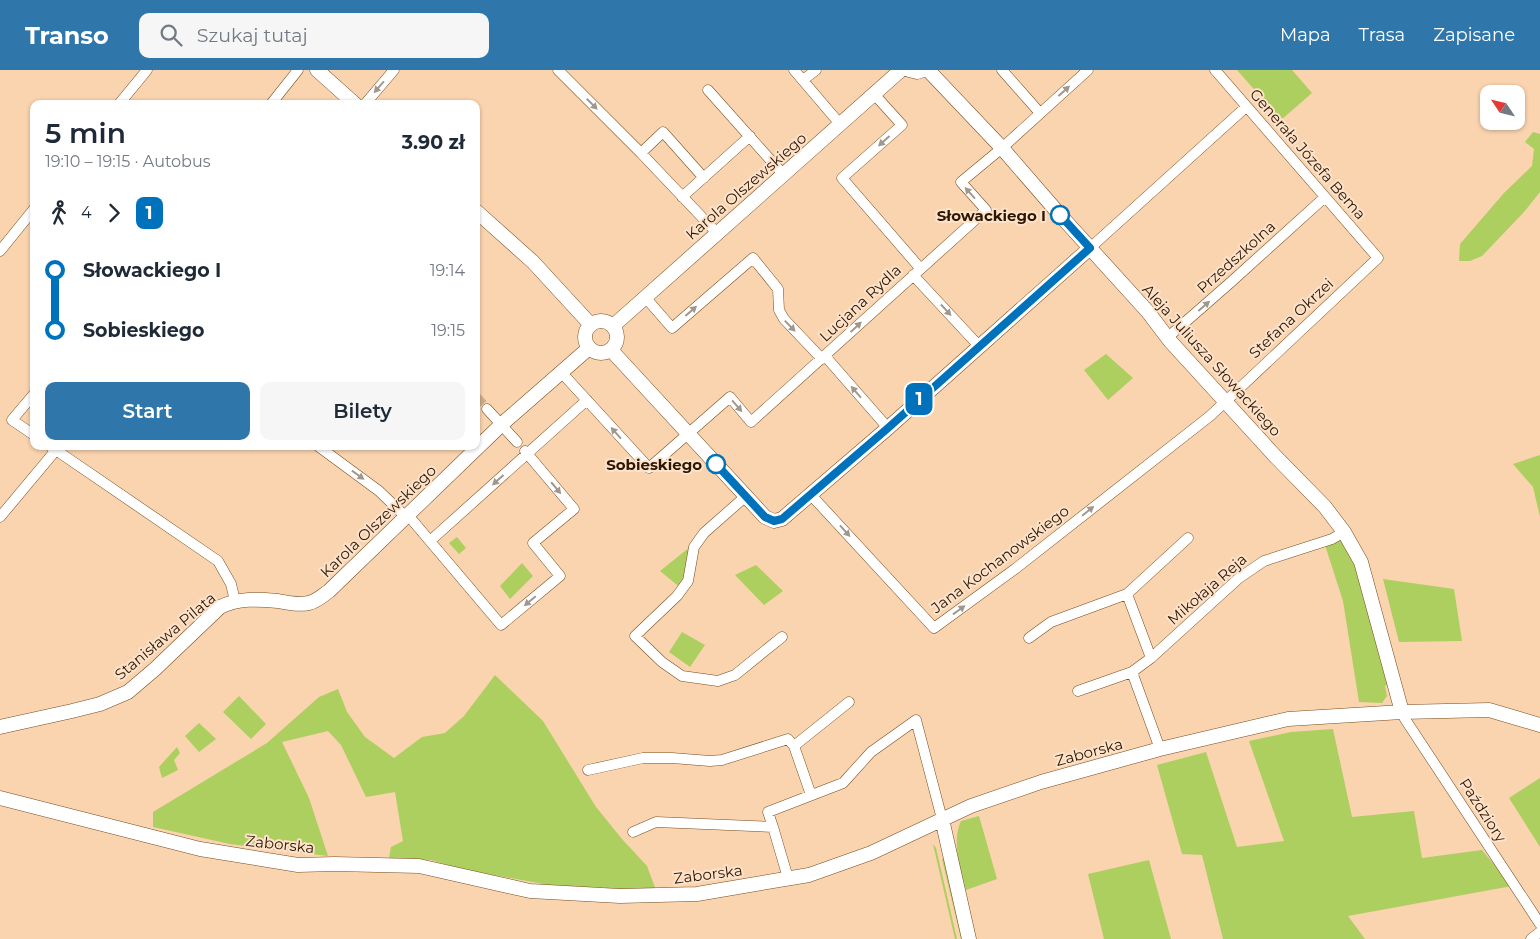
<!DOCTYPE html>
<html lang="pl">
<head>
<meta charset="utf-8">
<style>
	:root { --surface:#fff; --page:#f6f6f7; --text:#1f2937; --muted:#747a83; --accent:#2f77ab }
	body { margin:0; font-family:Montserrat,sans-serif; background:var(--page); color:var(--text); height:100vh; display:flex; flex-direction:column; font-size:19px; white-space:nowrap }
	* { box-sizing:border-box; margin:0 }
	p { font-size:16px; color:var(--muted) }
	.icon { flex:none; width:28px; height:28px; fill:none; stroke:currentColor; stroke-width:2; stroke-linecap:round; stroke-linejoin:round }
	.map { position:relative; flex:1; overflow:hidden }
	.drawer { position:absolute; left:30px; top:30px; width:450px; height:350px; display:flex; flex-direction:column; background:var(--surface); border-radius:10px; box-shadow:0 1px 4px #0004 }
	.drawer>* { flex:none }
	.badge { padding:0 10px; border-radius:8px; font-size:18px; line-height:32px }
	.needle { width:32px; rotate:305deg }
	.controls { position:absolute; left:1480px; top:15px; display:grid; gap:10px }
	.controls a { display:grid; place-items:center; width:45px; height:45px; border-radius:10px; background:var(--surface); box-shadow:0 1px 4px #0004; font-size:25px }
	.map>.badge { position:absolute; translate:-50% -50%; box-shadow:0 0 0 2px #fff }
	.legs { display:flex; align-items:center; gap:8px; height:55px; padding:0 15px; font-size:16px }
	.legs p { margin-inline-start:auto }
	.overview { display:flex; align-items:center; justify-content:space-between; height:85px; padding:0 15px }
	h1 { font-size:28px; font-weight:600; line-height:38px }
	.button { display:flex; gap:10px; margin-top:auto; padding:10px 15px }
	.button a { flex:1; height:58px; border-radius:10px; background:var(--accent); color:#fff; font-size:20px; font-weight:600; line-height:58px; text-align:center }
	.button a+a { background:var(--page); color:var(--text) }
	ul { padding:0 15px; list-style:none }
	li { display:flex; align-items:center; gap:18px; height:60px; font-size:19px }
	li i { display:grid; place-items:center; width:8px; height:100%; margin:0 6px; background:currentColor }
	li i::after { content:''; width:12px; height:12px; margin:-6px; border:4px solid; border-radius:50%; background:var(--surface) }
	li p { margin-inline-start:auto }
	li:first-child i { background:linear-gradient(#0000 50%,currentColor 0) }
	li:last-child i { background:linear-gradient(currentColor 50%,#0000 0) }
	header { display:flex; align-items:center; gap:30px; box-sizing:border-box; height:70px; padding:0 25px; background:var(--accent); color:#fff }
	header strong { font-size:24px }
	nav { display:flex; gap:28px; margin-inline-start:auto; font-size:18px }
	.search { width:350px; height:45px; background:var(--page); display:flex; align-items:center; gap:12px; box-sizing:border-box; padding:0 18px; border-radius:10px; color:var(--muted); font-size:19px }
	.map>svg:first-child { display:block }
	.green { fill:#adcf5f }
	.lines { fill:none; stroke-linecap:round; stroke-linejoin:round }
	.street-tunnel { stroke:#d1ad8c; stroke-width:10; stroke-dasharray:10 5; stroke-linecap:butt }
	.street-casing { stroke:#784c1d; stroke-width:11 }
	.secondary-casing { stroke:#784c1d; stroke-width:15 }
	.street { stroke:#fff; stroke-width:10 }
	.secondary { stroke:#fff; stroke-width:14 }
	.oneway { fill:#a1978c }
	.line-1-casing { stroke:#fff; stroke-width:11 }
	.line-1 { stroke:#0072bc; stroke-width:8 }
	.stop-1-dot { fill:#fff; stroke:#0072bc; stroke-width:2.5 }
	.labels { text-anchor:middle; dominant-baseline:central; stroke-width:4; stroke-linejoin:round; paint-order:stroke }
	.street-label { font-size:15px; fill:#2e1700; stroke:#fde3cb }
	.stop-label { font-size:15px; font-weight:bold; fill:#2e1700; stroke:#fde3cb; text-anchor:end }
</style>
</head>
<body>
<header>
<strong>Transo</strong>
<div class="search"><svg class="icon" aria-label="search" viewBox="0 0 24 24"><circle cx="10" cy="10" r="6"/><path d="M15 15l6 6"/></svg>Szukaj tutaj</div>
<nav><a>Mapa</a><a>Trasa</a><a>Zapisane</a></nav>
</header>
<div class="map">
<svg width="1540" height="869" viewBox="0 0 1540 869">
	<rect width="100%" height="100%" fill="#fad3af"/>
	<path class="green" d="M1237,0H1292L1312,23L1281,50Z
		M1533,62L1540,64V122L1524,142L1482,186L1470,191H1459L1460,174L1504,123L1532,96L1534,79L1525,72Z
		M1106,284L1133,308L1108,330L1084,300Z
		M1540,385V447L1533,417L1513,394Z
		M457,467L466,478L459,484L449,473Z
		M1342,467L1356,494L1390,613L1385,616L1387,626L1382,633L1359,632L1343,531L1325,475Z
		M700,469L682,519L660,501Z
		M522,493L533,506L510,529L500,516Z
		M756,495L783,521L764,535L735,505Z
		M1383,509L1454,519L1462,571L1399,572Z
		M682,562L705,575L690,597L669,582Z
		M495,605L543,651L596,737L622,769L647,796L656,820L613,819L602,817L600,821L555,818L538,813L461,799L431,790L389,788L391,777L403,771L395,722L366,727L341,675L328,661L282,672L309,728L328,786L230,774L153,757V742L267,673L319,627L338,619L347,642L365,667L394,688L422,667L445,663L464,646Z
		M239,626L266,654L251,669L223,642Z
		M199,653L216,669L199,682L185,666Z
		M1333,659L1352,747L1414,741L1422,788L1482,780L1512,816L1348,846L1365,869H1223L1202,785L1182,784L1157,695L1206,682L1237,777L1284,771L1249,671L1291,662Z
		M177,677L180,683L174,690L178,700L162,708L159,697Z
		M1540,708V777L1509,728Z
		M979,746L997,809L966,820C961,799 951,772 961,751Z
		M933,774L936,778L957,869H955Z
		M942,789H944L963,869H961Z
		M1149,790L1171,869H1104L1088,804Z"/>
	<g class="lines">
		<path class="street-tunnel" d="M476,327L487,339"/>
		<g class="street-casing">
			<path id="street" d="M558,0L641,83L717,163
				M794,0L840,54
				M1002,0L1040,43
				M803,10L816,0
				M708,20L783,104
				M874,24L902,55L842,108L920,198
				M119,34L147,0
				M271,34L298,0
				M365,34L394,0
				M641,83L663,62L704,108
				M682,127L750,66
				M1090,178L1246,37
				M0,181L34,139
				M913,205L979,276
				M645,227L672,258L753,188L778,219L779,240L784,249L822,289
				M1167,268L1231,212L1325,127
				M825,286L888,358
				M561,302L649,398L730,327L751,352L986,140L961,112L1002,78L1088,0
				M34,324L12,350L34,365
				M487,339L517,372
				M50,376L218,491L231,514L235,531
				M318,376L379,421L405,446
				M811,425L934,558L1015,499L1210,346L1378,188L1215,0
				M746,426L704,463L694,477L688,511L677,526L635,566L662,592L682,606L718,611L735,605L782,567
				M407,444L501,555L560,506L533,473L574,439L525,381
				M0,447L56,380
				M430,471L587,330
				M1127,524L1151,588
				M1029,568L1051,552L1127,524L1188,468
				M1132,602L1160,679
				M1078,621L1132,602L1151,588L1239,508L1264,491L1332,469L1344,462
				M1402,642L1405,649L1540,854
				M794,676L811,725
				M588,700L643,688H672L710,691L722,690L788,669L794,676L849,632
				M773,757L788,808
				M633,762L656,752L773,757L768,742L843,713L871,682L916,650L942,749
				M1531,869L1540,862"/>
		</g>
		<g class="secondary-casing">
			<path id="secondary" d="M317,0L355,34
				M909,0L917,2L923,0
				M928,0L1002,78L1060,145L1148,242L1170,271L1275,386L1325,437L1344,462L1361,492L1402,642
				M476,141L533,192L591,255
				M585 267a16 16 0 1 1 32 0a16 16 0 1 1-32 0Z
				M613,256L901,0
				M611,280L765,447L774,451L782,449L888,358L1090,178
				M0,657L72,641L100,634L128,622L155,599L220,537C238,528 258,529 278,531C288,533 298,535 309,533C317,531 322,526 329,521L502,354L589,278
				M0,728L200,779L298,795L335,794L419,796L530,821L620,826L697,824L809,805L871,783L971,736L1041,712L1160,679L1288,649L1402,642L1489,640L1540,655
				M942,749L969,869"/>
		</g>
		<use href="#street" class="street"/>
		<use href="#secondary" class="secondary"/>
	</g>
	<defs><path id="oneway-solid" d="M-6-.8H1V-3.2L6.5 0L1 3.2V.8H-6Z" transform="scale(1.25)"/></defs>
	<g class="oneway">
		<use href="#oneway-solid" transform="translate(379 17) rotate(131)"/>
		<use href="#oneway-solid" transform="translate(1064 21) rotate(-42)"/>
		<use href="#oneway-solid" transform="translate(592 34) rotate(45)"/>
		<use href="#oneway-solid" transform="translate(884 71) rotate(138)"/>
		<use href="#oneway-solid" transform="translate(970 123) rotate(-132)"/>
		<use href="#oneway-solid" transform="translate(1204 236) rotate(-41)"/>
		<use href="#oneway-solid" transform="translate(946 240) rotate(47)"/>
		<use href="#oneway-solid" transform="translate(691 241) rotate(-41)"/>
		<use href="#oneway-solid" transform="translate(790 256) rotate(46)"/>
		<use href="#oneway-solid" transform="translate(856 257) rotate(-43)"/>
		<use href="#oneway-solid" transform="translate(856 322) rotate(-131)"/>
		<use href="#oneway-solid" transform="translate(737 336) rotate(49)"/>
		<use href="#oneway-solid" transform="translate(616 363) rotate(-132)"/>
		<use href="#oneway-solid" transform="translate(358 405) rotate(36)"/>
		<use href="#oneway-solid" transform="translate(498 410) rotate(138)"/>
		<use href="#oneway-solid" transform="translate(556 418) rotate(50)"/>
		<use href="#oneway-solid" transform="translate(1088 441) rotate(-39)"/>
		<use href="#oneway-solid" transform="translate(845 461) rotate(48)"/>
		<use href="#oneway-solid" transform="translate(530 531) rotate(140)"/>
		<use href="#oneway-solid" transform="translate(959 540) rotate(-36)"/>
	</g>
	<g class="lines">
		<g class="line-1-casing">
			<path id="line-1" d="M716,394L765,447L774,451L782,449L888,358L1090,178L1060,145"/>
		</g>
		<use href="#line-1" class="line-1"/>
	</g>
	<g class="stop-1-dot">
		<circle cx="1060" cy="145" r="9"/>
		<circle cx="716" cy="394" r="9"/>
	</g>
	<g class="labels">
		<g class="street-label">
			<text transform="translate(1308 84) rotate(49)">Generała Józefa Bema</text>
			<text transform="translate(746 116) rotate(-41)">Karola Olszewskiego</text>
			<text transform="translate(1236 187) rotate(-42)">Przedszkolna</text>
			<text transform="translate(860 233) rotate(-43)">Lucjana Rydla</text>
			<text transform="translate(1291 248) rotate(-43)">Stefana Okrzei</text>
			<text transform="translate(1212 290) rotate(48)">Aleja Juliusza Słowackiego</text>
			<text transform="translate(378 451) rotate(-44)">Karola Olszewskiego</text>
			<text transform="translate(1000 489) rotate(-37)">Jana Kochanowskiego</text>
			<text transform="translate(1207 519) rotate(-41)">Mikołaja Reja</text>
			<text transform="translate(165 566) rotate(-40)">Stanisława Pilata</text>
			<text transform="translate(1089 682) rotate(-15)">Zaborska</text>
			<text transform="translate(1483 740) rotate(57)">Paździory</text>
			<text transform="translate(280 774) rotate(6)">Zaborska</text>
			<text transform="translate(708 804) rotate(-7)">Zaborska</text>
		</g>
		<g class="stop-label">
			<text x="1046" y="145">Słowackiego I</text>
			<text x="702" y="394">Sobieskiego</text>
		</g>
	</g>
</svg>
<div class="controls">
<a><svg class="needle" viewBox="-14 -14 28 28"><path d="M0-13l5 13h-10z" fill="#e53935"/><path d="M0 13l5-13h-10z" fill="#747a83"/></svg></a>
</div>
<b class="badge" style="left:919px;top:329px;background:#0072bc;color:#fff">1</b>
<section class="drawer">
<div class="overview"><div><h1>5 min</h1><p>19:10 – 19:15 · Autobus</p></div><b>3.90 zł</b></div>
<div class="legs"><svg class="icon" aria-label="walk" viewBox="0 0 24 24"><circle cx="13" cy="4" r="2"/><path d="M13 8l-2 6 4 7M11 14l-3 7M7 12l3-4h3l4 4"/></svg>4<svg class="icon" aria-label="forward" viewBox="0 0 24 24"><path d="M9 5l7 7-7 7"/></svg><b class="badge" style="background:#0072bc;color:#fff">1</b></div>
<ul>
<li><i style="color:#0072bc"></i><b>Słowackiego I</b><p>19:14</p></li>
<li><i style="color:#0072bc"></i><b>Sobieskiego</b><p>19:15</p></li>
</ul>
<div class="button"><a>Start</a><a>Bilety</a></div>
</section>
</div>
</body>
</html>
